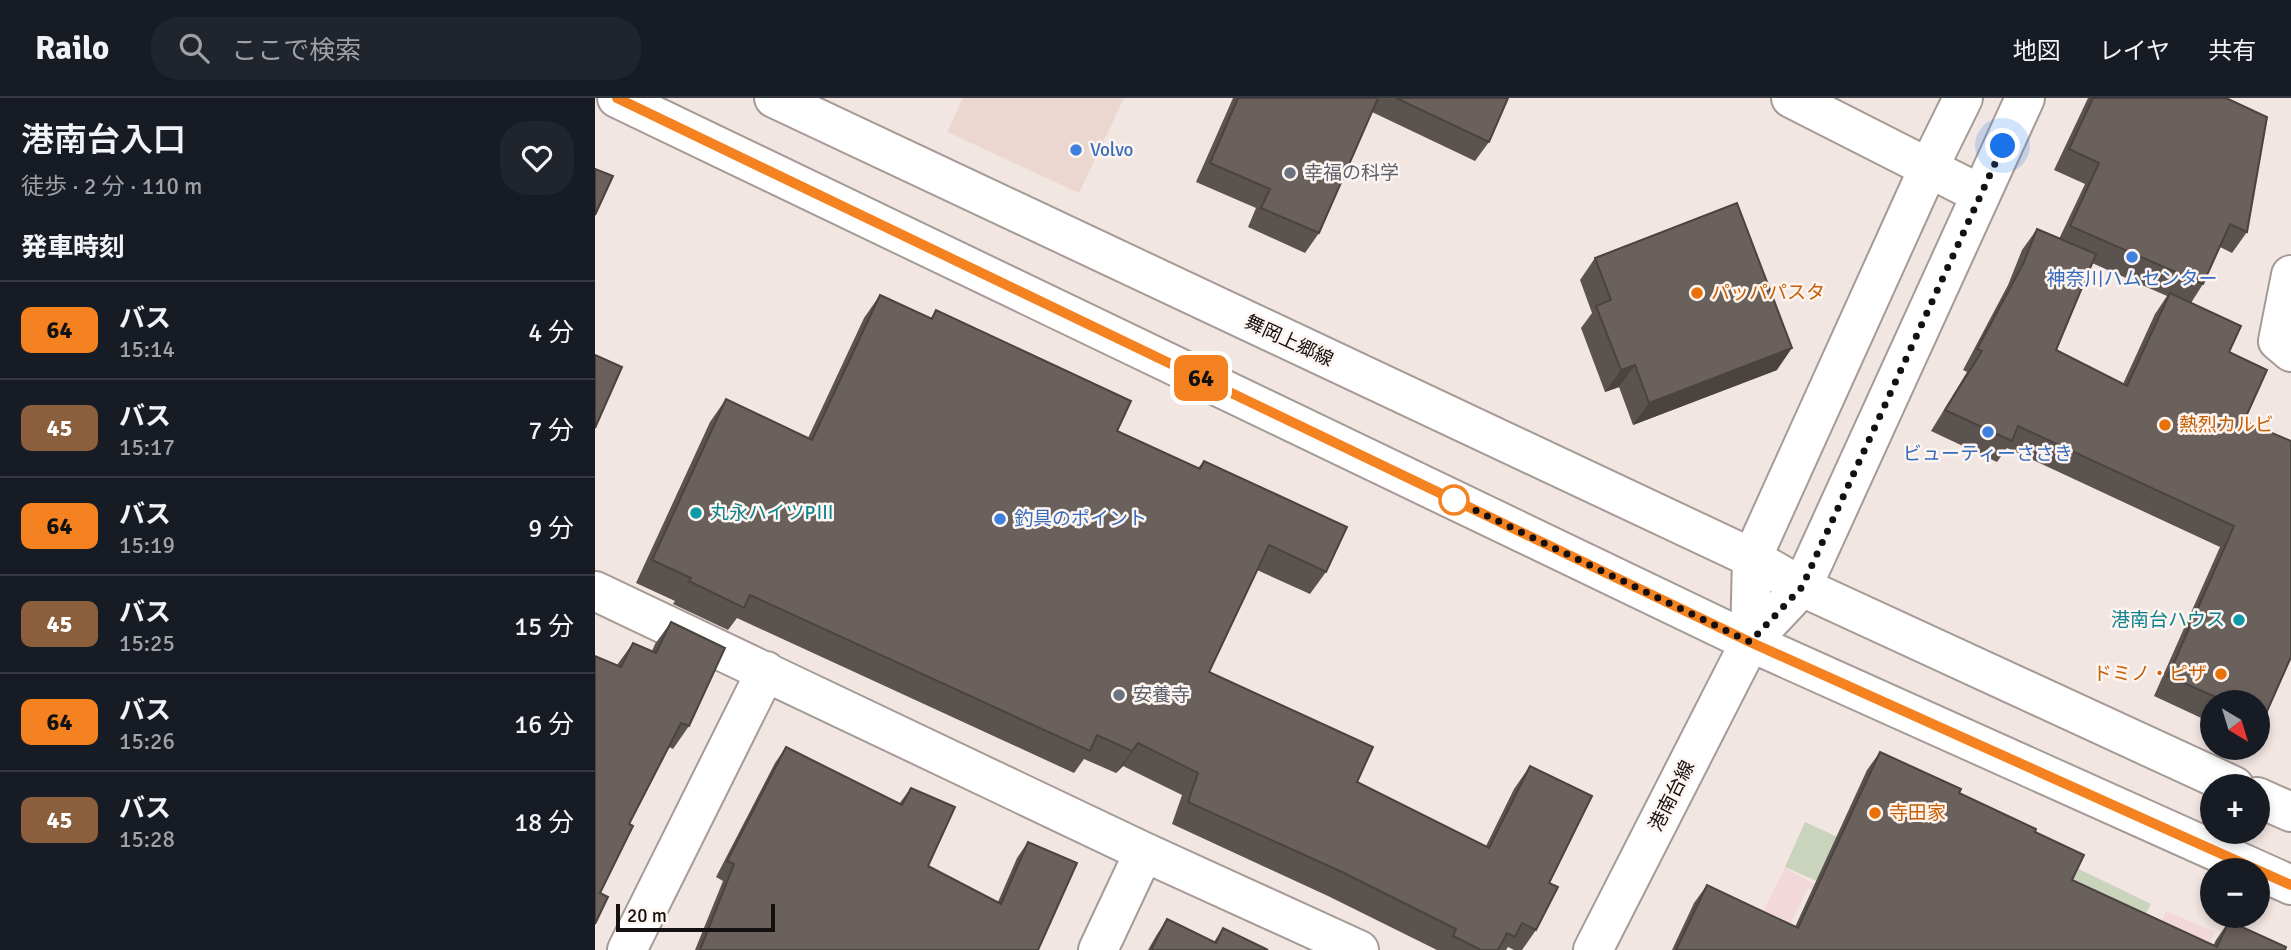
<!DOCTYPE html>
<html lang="ja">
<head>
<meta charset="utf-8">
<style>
	:root { --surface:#171b24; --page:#20242c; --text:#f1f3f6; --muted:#9ea1a6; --line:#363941 }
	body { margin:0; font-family:Signika,"Noto Sans JP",sans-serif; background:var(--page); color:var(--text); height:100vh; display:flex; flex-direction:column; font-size:26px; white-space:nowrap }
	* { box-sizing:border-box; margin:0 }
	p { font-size:23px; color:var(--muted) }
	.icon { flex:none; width:38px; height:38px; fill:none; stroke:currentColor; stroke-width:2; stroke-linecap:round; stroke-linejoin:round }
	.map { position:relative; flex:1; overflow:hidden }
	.side { display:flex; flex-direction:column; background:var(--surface); width:595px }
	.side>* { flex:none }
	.badge { padding:0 14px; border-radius:10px; font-size:24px; line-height:46px }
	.needle { width:46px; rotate:142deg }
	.tools { position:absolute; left:1605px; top:592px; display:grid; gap:14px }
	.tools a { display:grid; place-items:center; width:70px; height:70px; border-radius:50%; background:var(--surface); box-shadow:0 4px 10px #0003; font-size:35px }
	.scale { position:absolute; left:21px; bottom:18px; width:159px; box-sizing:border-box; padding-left:7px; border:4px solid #151110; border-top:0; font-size:19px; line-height:24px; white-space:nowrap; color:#151110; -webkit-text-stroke:5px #fef4f0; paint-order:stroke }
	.you { position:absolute; width:35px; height:35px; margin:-18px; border:5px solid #fff; border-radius:50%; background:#1a73e8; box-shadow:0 0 0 10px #1a73e833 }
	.map>.badge { position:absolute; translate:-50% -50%; box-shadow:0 0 0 4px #fff }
	h2 { padding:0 21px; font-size:26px; line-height:63px }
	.round { display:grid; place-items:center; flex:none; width:74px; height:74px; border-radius:28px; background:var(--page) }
	.headline { display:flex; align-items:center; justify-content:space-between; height:119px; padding:0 21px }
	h1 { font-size:33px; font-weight:600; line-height:52px }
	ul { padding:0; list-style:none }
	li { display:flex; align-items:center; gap:21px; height:98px; padding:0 21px; border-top:2px solid var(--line) }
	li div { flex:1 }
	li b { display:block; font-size:26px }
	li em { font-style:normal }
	li .badge { min-width:77px; font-weight:700; text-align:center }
	header { display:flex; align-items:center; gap:42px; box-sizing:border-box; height:98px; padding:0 35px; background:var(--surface); border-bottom:2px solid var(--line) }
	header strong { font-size:33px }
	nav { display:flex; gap:38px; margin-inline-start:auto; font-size:24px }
	.search { width:490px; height:63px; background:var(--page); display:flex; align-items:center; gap:18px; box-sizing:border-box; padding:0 24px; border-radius:28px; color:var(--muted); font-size:26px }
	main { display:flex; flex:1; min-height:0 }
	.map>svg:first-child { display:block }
	.built { fill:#ebd7cf }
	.industrial { fill:#f2d8db }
	.green { fill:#cad3bb }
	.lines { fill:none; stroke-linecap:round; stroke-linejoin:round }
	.minor-casing { stroke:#a59a96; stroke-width:42 }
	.tertiary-casing { stroke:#a59a96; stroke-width:42 }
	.minor { stroke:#fff; stroke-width:38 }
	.tertiary { stroke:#fff; stroke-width:38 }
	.wall { fill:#5b534f; fill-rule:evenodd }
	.shaded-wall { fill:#4a4340 }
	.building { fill:#6a605c; stroke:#4a4340; stroke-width:2 }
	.line-casing { stroke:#fff; stroke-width:16 }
	.line { stroke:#f58220; stroke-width:10 }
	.walk { stroke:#151110; stroke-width:7; stroke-dasharray:0 12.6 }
	.shop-dot { fill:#3f7fe0; stroke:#fef4f0; stroke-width:2.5 }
	.worship-dot { fill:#6b7280; stroke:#fef4f0; stroke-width:2.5 }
	.food-dot { fill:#e8710a; stroke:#fef4f0; stroke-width:2.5 }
	.stop-dot { fill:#fff; stroke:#f58220; stroke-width:3.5 }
	.culture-dot { fill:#0f9aa8; stroke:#fef4f0; stroke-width:2.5 }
	.labels { text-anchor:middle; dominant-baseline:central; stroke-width:5; stroke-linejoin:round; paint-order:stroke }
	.shop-label { font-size:19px; fill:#366cbe; stroke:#fef4f0; text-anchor:start }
	.worship-label { font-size:19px; fill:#5b616d; stroke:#fef4f0; text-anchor:start }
	.food-label { font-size:19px; fill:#c56008; stroke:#fef4f0; text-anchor:start }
	.street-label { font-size:19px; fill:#151110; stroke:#fef4f0 }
	.culture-label { font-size:19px; fill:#0d838f; stroke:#fef4f0; text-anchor:start }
</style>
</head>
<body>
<header>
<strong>Railo</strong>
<div class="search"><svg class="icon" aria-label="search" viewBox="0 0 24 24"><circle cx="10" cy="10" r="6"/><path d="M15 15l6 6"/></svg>ここで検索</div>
<nav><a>地図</a><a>レイヤ</a><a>共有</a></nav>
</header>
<main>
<section class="side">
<div class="headline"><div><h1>港南台入口</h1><p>徒歩 · 2 分 · 110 m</p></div><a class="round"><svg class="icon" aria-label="heart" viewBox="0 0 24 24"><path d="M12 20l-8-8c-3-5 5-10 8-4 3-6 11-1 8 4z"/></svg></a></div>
<h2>発車時刻</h2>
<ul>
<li><span class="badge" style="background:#f58220;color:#111">64</span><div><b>バス</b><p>15:14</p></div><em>4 分</em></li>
<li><span class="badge" style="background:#8b5e3c;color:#fff">45</span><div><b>バス</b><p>15:17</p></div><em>7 分</em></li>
<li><span class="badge" style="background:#f58220;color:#111">64</span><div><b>バス</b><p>15:19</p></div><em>9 分</em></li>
<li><span class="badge" style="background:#8b5e3c;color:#fff">45</span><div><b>バス</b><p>15:25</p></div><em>15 分</em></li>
<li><span class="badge" style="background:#f58220;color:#111">64</span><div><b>バス</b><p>15:26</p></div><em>16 分</em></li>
<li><span class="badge" style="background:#8b5e3c;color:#fff">45</span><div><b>バス</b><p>15:28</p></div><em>18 分</em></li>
</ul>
</section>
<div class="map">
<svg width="1696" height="852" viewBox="0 0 1696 852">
	<rect width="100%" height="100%" fill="#f2e6e2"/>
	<path class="built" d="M368,0H529L484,95L352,34Z"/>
	<path class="industrial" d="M1190,770L1225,789L1222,794L1213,790L1187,843L1160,829Z
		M1571,813L1620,834L1611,852H1553Z"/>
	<path class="green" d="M1210,724L1247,741L1226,785L1190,769Z
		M1484,771L1556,806L1545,827L1443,852Z"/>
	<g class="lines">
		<g class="minor-casing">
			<path id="minor" d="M1196,0L1385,96
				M1696,177L1683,243L1696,254
				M0,493L549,754L764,852
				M32,852L171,573
				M503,852L549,754"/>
		</g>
		<g class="tertiary-casing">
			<path id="tertiary" d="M22,0L1155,544L1696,787
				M179,0L1157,460L1207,489L1639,688
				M1155,544L1157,460L1334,69L1368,0
				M1662,699L1696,714
				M998,852L1155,544L1207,489L1430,0"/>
		</g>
		<use href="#minor" class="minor"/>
		<use href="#tertiary" class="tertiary"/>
	</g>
	<path class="wall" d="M638,0H913L894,44L880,63L777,14L724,135L710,155L653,129L661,110L601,84Z
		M1493,0H1631L1652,134L1637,155L1625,149L1608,186L1596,205L1634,254L1649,323L1669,620L1662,629V604H1617V625L1559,598L1625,449L1412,350L1402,364L1336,333L1372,274L1368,272L1413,187L1427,152L1442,131L1464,141L1490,86L1459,72ZM1497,165L1572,198L1560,216L1528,286L1461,252Z
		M1000,160L1182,272L1038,327L1024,289L1010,294L986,230L997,215L985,182Z
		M285,197L336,220L341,212L522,333L603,370L609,363L731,474L715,496L662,472L614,574L762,684L891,748L919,691L935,668L954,785L941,832L927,852H919L913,849L911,852H842L733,798L577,726L587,697L528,668L521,675L489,661L479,675L142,520L133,532L78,506L80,503L41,485L115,324L131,301L213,340L269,220Z
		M76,524L94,628L78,651L74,649L34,726L5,795L0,826L22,567L38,545L57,553L60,546Z
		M191,649L304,706L316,690L333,768L403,804L422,760L433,744L443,852H100L128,783L121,779L180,665Z
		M1285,654L1440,734L1477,782L1618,848L1621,842L1634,823L1690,852H1077L1099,805L1112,787L1200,829L1272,672Z
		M572,821L619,844L628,830L673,852H553L561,838Z"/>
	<path class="shaded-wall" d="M1197,250L1182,272L1038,327L1054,305Z
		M1040,267L1024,289L1010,294L1026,272Z
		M543,645L528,668L521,675L537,653Z"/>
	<path class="building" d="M643,0H783L724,135L666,110L675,91L615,65Z
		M801,0H913L894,44Z
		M1498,0H1631L1672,19L1652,134L1635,126L1608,186L1475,128L1504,65L1474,51Z
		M0,71L18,78L0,117Z
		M1142,105L1197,250L1054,305L1040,267L1026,272L1001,208L1016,202L1000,160Z
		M1442,131L1501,156L1461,252L1532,288L1575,195L1646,228L1634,254L1672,272L1649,323L1696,343V559L1669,620L1662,618V604H1632L1573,578L1639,428L1423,328L1417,343L1350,312L1387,253L1382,251L1428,166Z
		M285,197L337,221L341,212L536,303L522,333L605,371L609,363L752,429L731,474L674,447L614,574L778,649L762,684L894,750L935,668L997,698L954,785L963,789L941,832L927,825L920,839L912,835L903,852H886L858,838L861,831L749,775L593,704L603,675L543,645L537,653L502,637L495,653L155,497L149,510L94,483L96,480L57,462L131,301L217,342Z
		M0,257L27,269L0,330Z
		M76,524L130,550L94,628L86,625L34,726L38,728L5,795L13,799L0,826V558L26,569L38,545L61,555Z
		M191,649L307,707L316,690L360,709L333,768L406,806L433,744L482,765L443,852H105L139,766L132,763Z
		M1285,654L1366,691L1364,695L1441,731L1440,734L1489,757L1477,782L1622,849L1634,823L1691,849L1690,852H1081L1112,787L1203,830Z
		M572,821L621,845L628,830L673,852H556Z"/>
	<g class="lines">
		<g class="line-casing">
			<path id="line" d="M22,0L1155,544L1696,787"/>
		</g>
		<use href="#line" class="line"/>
		<path class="walk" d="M859,402L853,399L1155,544L1207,489L1408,48"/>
	</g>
	<g class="shop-dot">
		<circle cx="481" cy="52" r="7"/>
		<circle cx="1537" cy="159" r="7"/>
		<circle cx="1393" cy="334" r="7"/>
		<circle cx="405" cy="421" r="7"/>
	</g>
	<g class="worship-dot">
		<circle cx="695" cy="75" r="7"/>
		<circle cx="524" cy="597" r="7"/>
	</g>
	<g class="food-dot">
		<circle cx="1102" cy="195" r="7"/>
		<circle cx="1570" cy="327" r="7"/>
		<circle cx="1626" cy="576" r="7"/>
		<circle cx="1280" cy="715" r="7"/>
	</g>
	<circle class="stop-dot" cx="859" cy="402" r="14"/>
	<g class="culture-dot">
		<circle cx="101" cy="415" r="7"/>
		<circle cx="1644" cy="522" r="7"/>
	</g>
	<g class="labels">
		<g class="shop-label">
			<text x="495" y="52">Volvo</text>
			<text x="1537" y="181" text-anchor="middle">神奈川ハムセンター</text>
			<text x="1393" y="356" text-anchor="middle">ビューティーささき</text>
			<text x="419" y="421">釣具のポイント</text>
		</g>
		<g class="worship-label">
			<text x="709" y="75">幸福の科学</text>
			<text x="538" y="597">安養寺</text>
		</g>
		<g class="food-label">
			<text x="1116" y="195">パッパパスタ</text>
			<text x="1584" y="327">熱烈カルビ</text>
			<text x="1612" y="576" text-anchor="end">ドミノ・ピザ</text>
			<text x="1294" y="715">寺田家</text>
		</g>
		<g class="street-label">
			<text transform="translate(694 243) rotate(25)">舞岡上郷線</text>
			<text transform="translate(1077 698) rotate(-63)">港南台線</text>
		</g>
		<g class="culture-label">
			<text x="115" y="415">丸永ハイツPⅢ</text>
			<text x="1630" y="522" text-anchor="end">港南台ハウス</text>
		</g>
	</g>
</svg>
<div class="tools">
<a><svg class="needle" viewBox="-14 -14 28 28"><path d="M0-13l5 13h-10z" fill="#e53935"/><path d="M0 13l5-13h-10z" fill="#9ea1a6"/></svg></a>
<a>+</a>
<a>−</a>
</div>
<div class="scale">20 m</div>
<div class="you" style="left:1408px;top:48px"></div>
<b class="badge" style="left:606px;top:280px;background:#f58220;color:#111">64</b>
</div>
</main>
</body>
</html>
